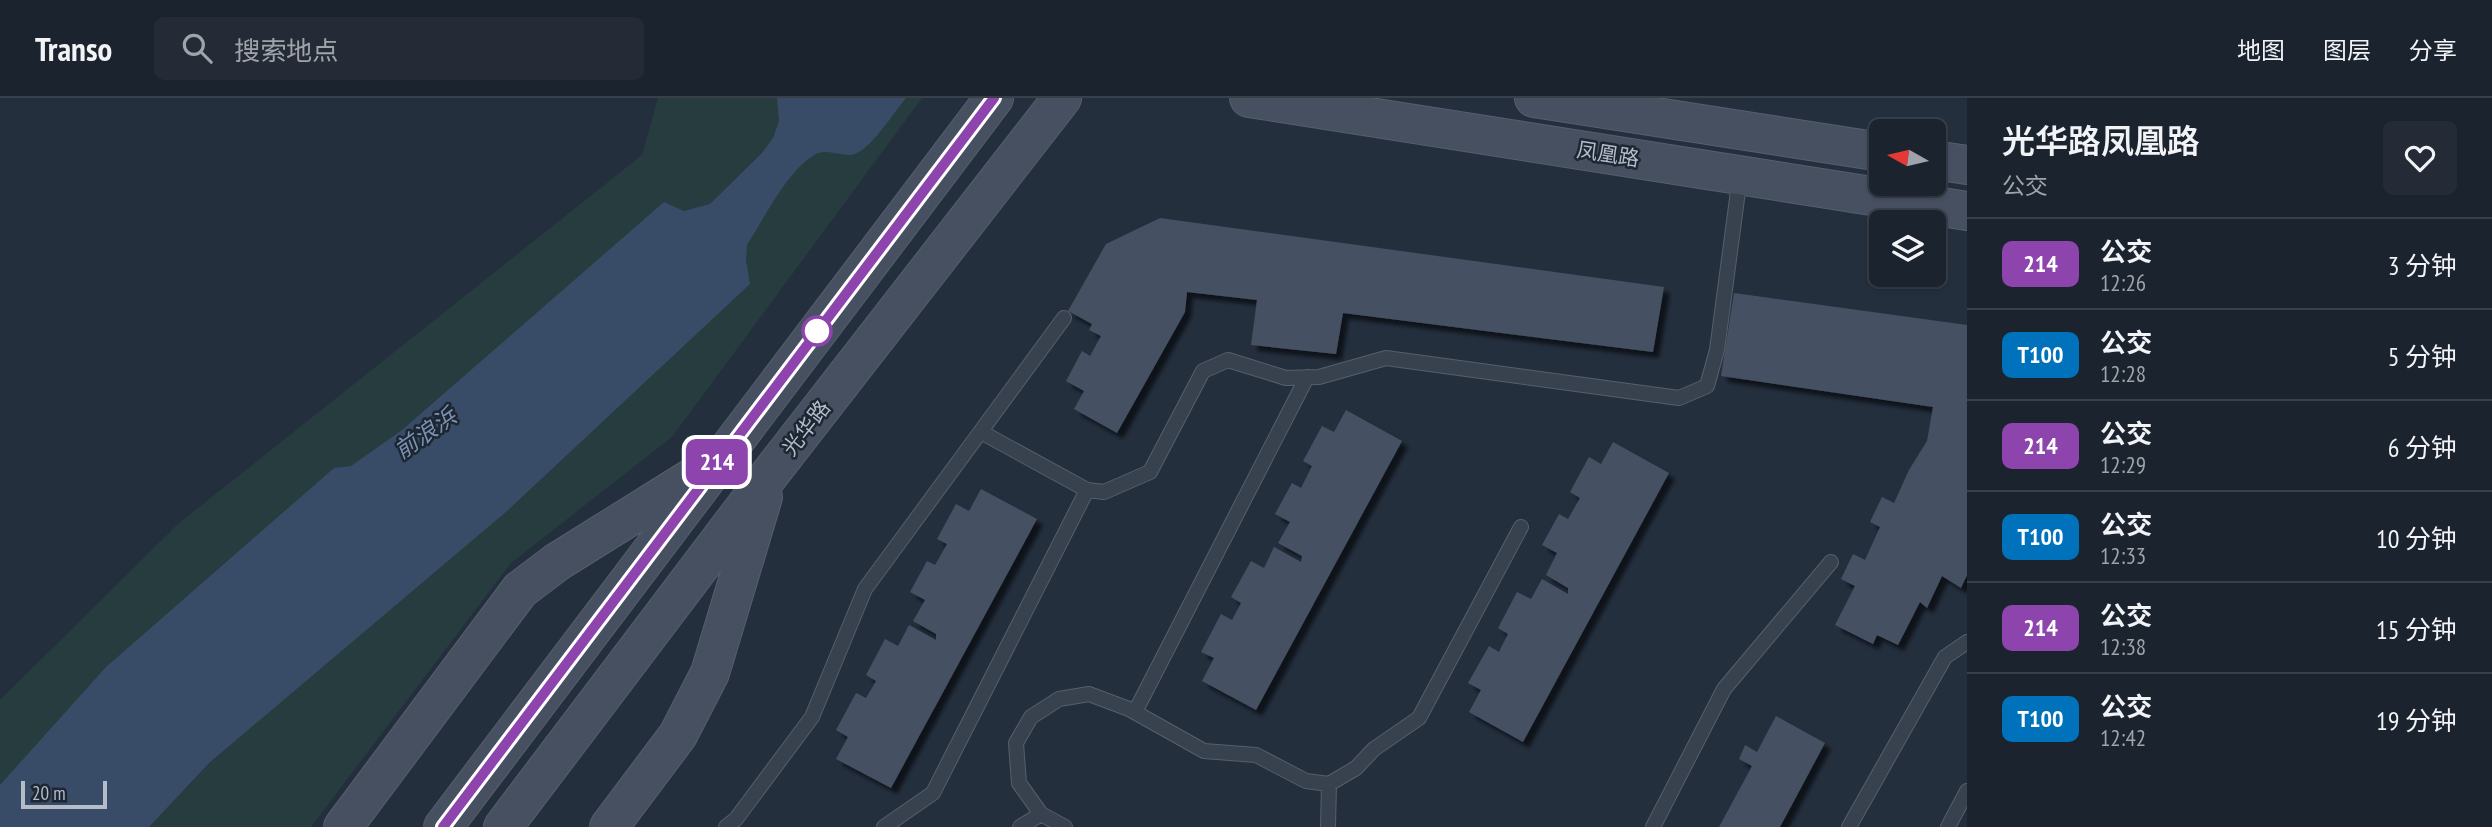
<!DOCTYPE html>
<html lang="zh">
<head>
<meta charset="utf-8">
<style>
	:root { --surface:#1b232e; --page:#242b36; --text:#f1f3f6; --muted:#a0a4aa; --line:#39404a }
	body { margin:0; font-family:"PT Sans Narrow","Noto Sans SC",sans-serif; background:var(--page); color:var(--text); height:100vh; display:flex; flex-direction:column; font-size:26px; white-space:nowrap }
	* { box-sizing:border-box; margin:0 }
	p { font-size:23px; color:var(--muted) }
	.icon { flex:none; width:38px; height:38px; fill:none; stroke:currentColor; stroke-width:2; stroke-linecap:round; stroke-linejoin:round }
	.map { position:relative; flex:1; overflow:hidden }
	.panel { display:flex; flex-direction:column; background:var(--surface); width:525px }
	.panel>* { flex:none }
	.badge { padding:0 14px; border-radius:10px; font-size:24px; line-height:46px }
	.needle { width:46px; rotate:278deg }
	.tools { position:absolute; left:1869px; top:21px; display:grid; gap:14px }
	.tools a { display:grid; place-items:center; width:77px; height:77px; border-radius:10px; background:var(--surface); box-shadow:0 2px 5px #0004,0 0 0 2px var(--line); font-size:35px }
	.scale { position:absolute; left:21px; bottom:18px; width:86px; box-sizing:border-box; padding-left:7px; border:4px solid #b4bcc9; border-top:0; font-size:19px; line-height:24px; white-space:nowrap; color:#b4bcc9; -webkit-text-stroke:5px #1d2633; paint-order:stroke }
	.map>.badge { position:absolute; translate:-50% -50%; box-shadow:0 0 0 4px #fff }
	.round { display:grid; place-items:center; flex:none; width:74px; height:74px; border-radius:10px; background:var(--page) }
	.head { display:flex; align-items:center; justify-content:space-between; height:119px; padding:0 35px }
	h1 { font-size:33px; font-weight:600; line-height:52px }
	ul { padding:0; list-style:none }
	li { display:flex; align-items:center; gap:21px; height:91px; padding:0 35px; border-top:2px solid var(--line) }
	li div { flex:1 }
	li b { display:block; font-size:26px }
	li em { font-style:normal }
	li .badge { min-width:77px; font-weight:700; text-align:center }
	header { display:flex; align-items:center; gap:42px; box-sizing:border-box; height:98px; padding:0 35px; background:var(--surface); border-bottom:2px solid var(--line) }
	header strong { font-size:33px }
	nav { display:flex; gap:38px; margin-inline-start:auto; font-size:24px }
	.search { width:490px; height:63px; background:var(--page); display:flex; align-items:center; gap:18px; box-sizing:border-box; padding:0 24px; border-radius:10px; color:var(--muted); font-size:26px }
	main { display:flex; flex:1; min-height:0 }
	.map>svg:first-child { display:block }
	.green { fill:#263c3f }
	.water { fill:#394c67 }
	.building { fill:#455162; filter:url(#shadow) }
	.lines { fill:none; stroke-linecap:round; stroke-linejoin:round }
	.service-casing { stroke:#565f6c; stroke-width:16 }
	.secondary-casing { stroke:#565f6c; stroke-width:40 }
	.service { stroke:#38414e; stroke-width:14 }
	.secondary { stroke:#465061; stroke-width:38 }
	.line-casing { stroke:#fff; stroke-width:16 }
	.line { stroke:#8e44ad; stroke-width:10 }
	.stop-dot { fill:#fff; stroke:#8e44ad; stroke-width:3.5 }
	.labels { text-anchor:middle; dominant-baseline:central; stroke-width:5; stroke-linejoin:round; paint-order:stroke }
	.street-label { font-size:21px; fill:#b4bcc9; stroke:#1d2633 }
	.water-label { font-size:23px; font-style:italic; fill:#7c92b1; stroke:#1d2633 }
</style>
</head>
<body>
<header>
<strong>Transo</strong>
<div class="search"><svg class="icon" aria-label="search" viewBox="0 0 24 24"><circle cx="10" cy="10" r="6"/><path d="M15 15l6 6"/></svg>搜索地点</div>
<nav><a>地图</a><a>图层</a><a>分享</a></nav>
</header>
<main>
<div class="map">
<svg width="1967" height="729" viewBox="0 0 1967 729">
	<defs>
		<filter id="shadow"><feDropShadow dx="6" dy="6" stdDeviation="2" flood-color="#0009"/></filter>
	</defs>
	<rect width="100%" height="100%" fill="#242f3e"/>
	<path class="green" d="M658,0H922L672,339L511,465L311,729H0V602L178,426L642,57Z"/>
	<path class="water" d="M777,0H906C894,14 869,55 851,57C839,58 826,50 814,57C786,75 765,119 747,147L746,162L750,186L507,413L209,665L149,729H0V687L106,569L334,370L351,368L402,332L664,104L684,113L710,106L762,55L773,40L779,23Z"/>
	<path class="building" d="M1160,120L1664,189L1653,254L1343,215L1336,256L1251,247L1257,202L1187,194L1185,214L1117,335L1074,311L1084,293L1066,283L1082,253L1090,258L1101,238L1089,232L1092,226L1068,213L1106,146Z
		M1734,195L1967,227V477L1961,490L1942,478L1927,510L1920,504L1898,547L1877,537L1873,546L1835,527L1855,488L1841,481L1853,456L1865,462L1880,429L1870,424L1882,399L1894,405L1909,372L1927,343L1933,309L1721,278Z
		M1346,312L1402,343L1256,612L1202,583L1214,560L1201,554L1221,516L1232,522L1241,505L1231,499L1251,463L1264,470L1274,449L1301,464L1302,458L1278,445L1290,424L1275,416L1292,385L1301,390L1312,368L1303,363L1322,328L1334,334Z
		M1613,344L1669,375L1523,644L1469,614L1481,592L1468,585L1489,548L1499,554L1508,536L1498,530L1517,494L1531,501L1542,481L1568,496V490L1546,477L1557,455L1542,447L1559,416L1568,421L1580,400L1570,394L1589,359L1601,366Z
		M981,391L1037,421L891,690L836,661L848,639L836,632L856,595L866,600L876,583L866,577L885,541L898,548L909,527L936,542V536L913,523L925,502L910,494L927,463L935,467L947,446L937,441L956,406L969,413Z
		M1776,618L1825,645L1780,729H1719L1752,668L1739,661L1745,647L1757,654Z"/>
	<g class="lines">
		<g class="service-casing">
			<path id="service" d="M981,334L1087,392L1104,394L1150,374L1203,273L1228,262L1286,280L1319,279L1386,260L1679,300L1707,288L1717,252L1740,78
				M1135,614L1307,279
				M726,729L736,721L812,619L865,491L1064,220
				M884,729L933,695L1087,392
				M1020,729L1041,716
				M1065,729L1041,716L1019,685L1016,645L1031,619L1059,601L1089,596L1129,611L1204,653L1256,657L1306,683L1329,686L1356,670L1374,651L1419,620L1521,429
				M1328,729L1329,686
				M1653,729L1724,591L1831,464
				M1849,729L1945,559L1967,544
				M1948,729L1967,693"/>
		</g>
		<g class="secondary-casing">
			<path id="secondary" d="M1249,0L1967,113
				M1534,0L1881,54
				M1934,62L1967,67
				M343,729L520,492L557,464L698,376
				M443,729L994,0
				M503,729L770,376L1062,0
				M609,729L678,637L710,575L763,399"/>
		</g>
		<use href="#service" class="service"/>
		<use href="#secondary" class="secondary"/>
	</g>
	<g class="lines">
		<g class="line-casing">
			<path id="line" d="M443,729L994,0"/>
		</g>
		<use href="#line" class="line"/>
	</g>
	<circle class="stop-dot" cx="817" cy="233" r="14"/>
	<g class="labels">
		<g class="street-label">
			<text transform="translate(1608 56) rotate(9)">凤凰路</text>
			<text transform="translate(806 330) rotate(-52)">光华路</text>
		</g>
		<g class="water-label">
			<text transform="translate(425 335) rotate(-35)">前浪浜</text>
		</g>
	</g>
</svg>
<div class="tools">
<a><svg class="needle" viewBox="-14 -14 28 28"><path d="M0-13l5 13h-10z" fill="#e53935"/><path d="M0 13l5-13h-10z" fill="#a0a4aa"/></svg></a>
<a><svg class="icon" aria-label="layers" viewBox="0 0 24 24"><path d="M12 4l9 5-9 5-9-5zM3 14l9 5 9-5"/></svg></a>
</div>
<div class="scale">20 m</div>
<b class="badge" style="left:717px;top:364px;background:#8e44ad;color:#fff">214</b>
</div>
<section class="panel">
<div class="head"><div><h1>光华路凤凰路</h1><p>公交</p></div><a class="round"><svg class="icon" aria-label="heart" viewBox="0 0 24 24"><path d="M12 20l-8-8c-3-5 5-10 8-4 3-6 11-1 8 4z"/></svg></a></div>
<ul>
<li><span class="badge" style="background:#8e44ad;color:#fff">214</span><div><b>公交</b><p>12:26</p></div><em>3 分钟</em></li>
<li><span class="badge" style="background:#0072bc;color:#fff">T100</span><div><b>公交</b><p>12:28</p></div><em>5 分钟</em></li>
<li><span class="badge" style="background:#8e44ad;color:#fff">214</span><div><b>公交</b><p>12:29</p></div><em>6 分钟</em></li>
<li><span class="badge" style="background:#0072bc;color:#fff">T100</span><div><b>公交</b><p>12:33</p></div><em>10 分钟</em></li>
<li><span class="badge" style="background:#8e44ad;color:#fff">214</span><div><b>公交</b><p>12:38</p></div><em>15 分钟</em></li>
<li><span class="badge" style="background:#0072bc;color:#fff">T100</span><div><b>公交</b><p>12:42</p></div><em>19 分钟</em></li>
</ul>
</section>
</main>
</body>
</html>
